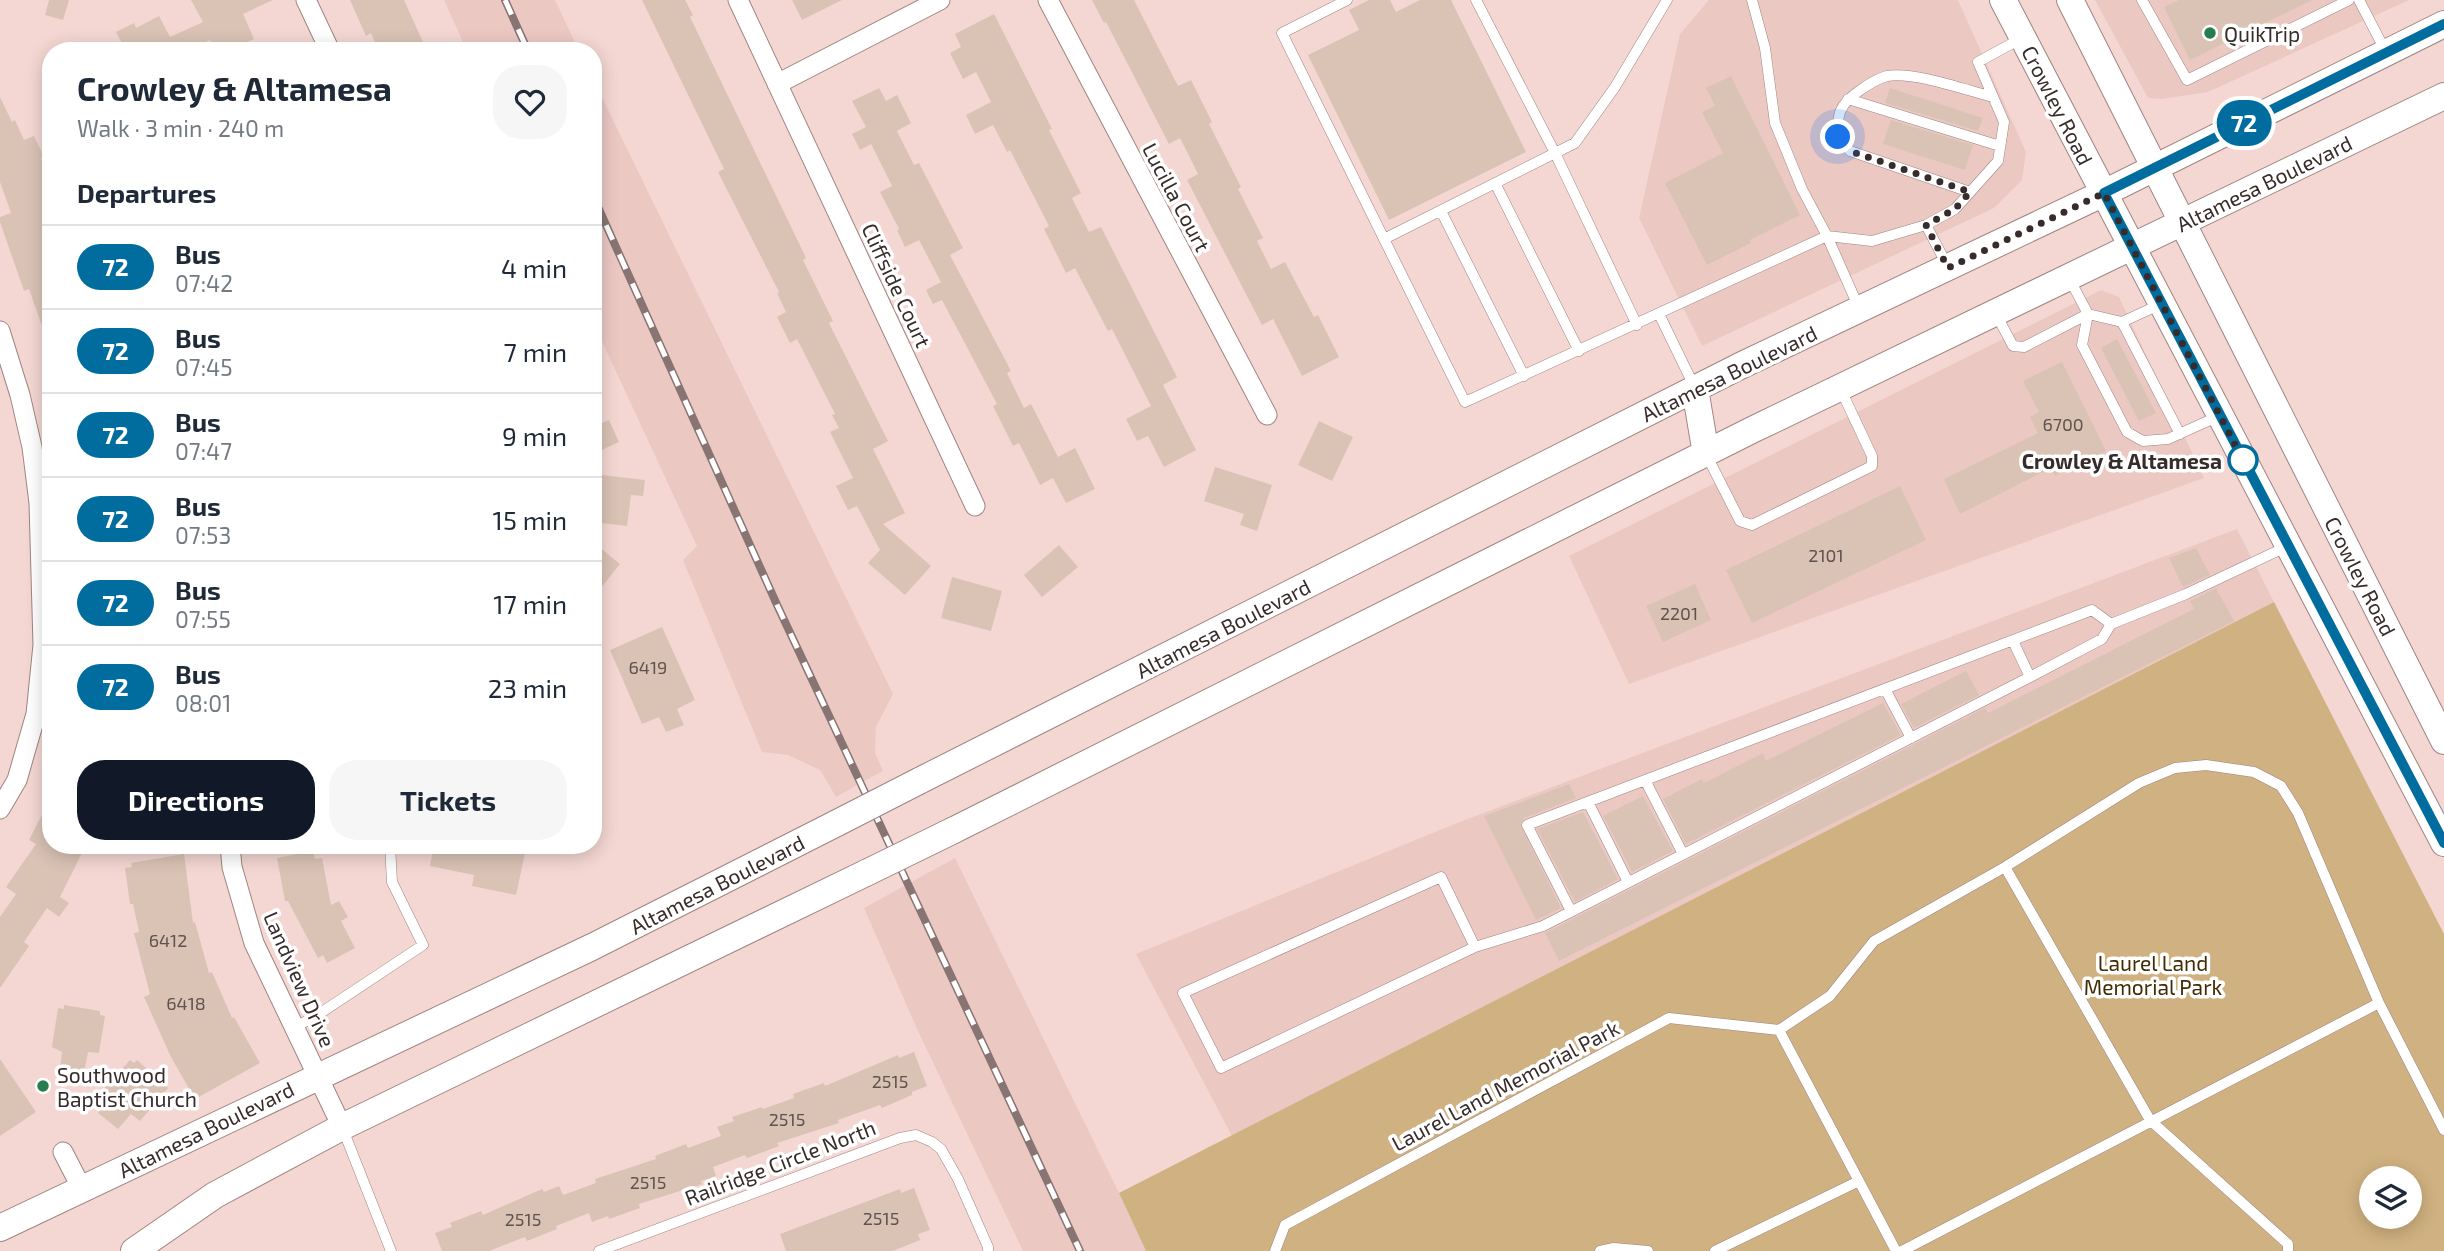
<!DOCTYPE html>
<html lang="en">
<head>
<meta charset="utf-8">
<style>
	:root { --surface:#fff; --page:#f6f6f7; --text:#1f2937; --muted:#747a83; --line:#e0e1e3; --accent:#111827 }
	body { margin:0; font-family:"Exo 2",sans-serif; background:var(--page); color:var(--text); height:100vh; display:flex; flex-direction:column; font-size:26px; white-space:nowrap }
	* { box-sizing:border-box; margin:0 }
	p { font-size:23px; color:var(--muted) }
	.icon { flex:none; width:38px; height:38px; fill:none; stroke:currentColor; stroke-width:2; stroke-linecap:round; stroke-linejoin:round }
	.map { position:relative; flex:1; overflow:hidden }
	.side { position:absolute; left:42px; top:42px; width:560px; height:812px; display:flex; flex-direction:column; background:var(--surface); border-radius:28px; box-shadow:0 4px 18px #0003 }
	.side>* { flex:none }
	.badge { padding:0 14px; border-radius:23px; font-size:24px; line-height:46px }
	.tools { position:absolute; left:2359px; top:1166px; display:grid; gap:14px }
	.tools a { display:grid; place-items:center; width:63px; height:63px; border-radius:50%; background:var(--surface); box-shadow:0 4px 18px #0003; font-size:35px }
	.you { position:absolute; width:35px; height:35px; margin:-18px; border:5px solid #fff; border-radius:50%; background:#1a73e8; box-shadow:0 0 0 10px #1a73e833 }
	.map>.badge { position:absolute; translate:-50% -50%; box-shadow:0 0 0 4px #fff }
	h2 { padding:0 35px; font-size:26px; line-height:63px }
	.round { display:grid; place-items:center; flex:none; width:74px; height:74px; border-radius:28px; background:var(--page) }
	.summary { display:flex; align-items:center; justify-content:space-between; height:119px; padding:0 35px }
	h1 { font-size:33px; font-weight:700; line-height:52px }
	.action { display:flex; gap:14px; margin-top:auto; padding:14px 35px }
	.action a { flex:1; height:80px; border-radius:28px; background:var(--accent); color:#fff; font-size:28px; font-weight:700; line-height:80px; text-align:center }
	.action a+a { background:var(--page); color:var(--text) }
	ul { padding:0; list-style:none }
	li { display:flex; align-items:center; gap:21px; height:84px; padding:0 35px; border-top:2px solid var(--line) }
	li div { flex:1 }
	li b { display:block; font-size:26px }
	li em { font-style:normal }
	li .badge { min-width:77px; font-weight:700; text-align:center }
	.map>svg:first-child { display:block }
	.built { fill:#ecc8c3 }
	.green { fill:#d0b181; fill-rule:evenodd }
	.building { fill:#dac3b5 }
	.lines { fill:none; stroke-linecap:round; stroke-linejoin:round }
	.service-casing { stroke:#9f8480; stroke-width:11 }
	.minor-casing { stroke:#9f8480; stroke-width:21 }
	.secondary-casing { stroke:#9f8480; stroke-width:28 }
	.service { stroke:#fff; stroke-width:10 }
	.minor { stroke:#fff; stroke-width:19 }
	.secondary { stroke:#fff; stroke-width:26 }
	.rail-casing { stroke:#887573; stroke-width:8 }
	.rail { stroke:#fff; stroke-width:5; stroke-dasharray:16; stroke-linecap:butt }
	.secondary-bridge-casing { stroke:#9f8480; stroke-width:28; stroke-linecap:butt }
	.secondary-bridge { stroke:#fff; stroke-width:26 }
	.line-casing { stroke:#fff; stroke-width:16 }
	.line { stroke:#006d9e; stroke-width:10 }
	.walk { stroke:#372c2b; stroke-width:7; stroke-dasharray:0 12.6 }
	.poi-dot { fill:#287d4f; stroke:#fff; stroke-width:2.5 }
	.stop-dot { fill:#fff; stroke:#006d9e; stroke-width:3.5 }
	.labels { text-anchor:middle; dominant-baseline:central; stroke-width:7; stroke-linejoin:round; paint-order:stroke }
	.number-label { font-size:18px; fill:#60524e }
	.poi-label { font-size:21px; fill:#372c2b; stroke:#fff; text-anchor:start }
	.street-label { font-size:21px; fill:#372c2b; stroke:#fff }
	.stop-label { font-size:21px; font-weight:bold; fill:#372c2b; stroke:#fff; text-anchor:end }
	.park-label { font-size:21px; fill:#422b00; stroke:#fff }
</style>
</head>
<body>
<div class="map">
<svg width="2444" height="1251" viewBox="0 0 2444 1251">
	<rect width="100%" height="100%" fill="#f4d7d3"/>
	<path class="built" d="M444,0H555L579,51H467Z
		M1709,0H1958L2026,152L2022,180L1994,208L1702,346L1639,218L1680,34Z
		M2095,0H2409L2208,92L2162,99L2148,98Z
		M593,79L893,694L876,727L875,753L883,771L836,797L820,770L788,755L762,752L683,560L697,546L593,322Z
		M2101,290L2119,297L2204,478L1629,684L1569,556Z
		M2237,529L2274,602L1232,1136L1136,954L1462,821Z
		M955,858L1119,1193L1146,1251H1023L918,1031L864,908Z"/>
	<path class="green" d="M2274,602L2444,934V1251H1146L1119,1193ZM2371,1178H2410V1216H2371Z"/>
	<path class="building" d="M49,0H69L63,20L45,15Z
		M191,0H273L243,14L254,39L229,51H215L210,40L188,51H126L116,32L134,23L136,28L159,16L170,37L203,22Z
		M350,0H404L427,51H379L371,33L366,36Z
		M642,0H685L693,15L690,17L806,258L803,260L833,321L829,323L888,441L873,449L905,513L883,524L931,566L905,595L868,563L880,550L857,506L848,510L836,486L853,478L830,432L839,428L832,415L835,414L797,339L790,343L777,317L786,312L777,293L779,292L718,172L724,169Z
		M792,0H842L802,20Z
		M1092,0H1134L1178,86L1191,80L1212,122L1209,124L1241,187L1238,189L1263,238L1257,241L1271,269L1285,262L1314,317L1318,315L1339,357L1302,376L1273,319L1262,325L1187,180L1198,174L1180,138L1169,144L1106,22L1104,23Z
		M1369,0H1390L1396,12L1420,0H1451L1526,152L1389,220L1308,55L1359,30L1349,10Z
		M2179,0H2312L2190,60L2164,7Z
		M994,14L1052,129L1049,130L1081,193L1072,198L1089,232L1101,227L1177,377L1163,385L1196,450L1164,467L1148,436L1137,441L1126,419L1151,406L1112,329L1108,331L1075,268L1066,273L1044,229L1049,226L1010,150L1007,152L993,125L975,134L966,115L991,102L976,72L963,79L950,53L961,47L955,34Z
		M1731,76L1800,215L1750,240L1751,243L1707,265L1665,183L1723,153L1702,112L1715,106L1706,88Z
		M879,88L886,101L897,95L911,123L897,131L914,165L919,163L963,248L950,255L1011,371L1007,373L1024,408L1031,404L1058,457L1075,448L1095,489L1066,503L1053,478L1040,485L1019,443L1013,446L993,406L997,404L942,300L933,304L926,290L941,282L919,240L905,247L897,230L899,229L880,192L892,186L871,144L860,150L852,134L866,127L852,101Z
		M1890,88L1983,118L1978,131L1885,103Z
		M0,97L12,122L15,120L24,140L34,136L44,157L41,158L51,188V191L44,193L51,212V343H48L29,289L24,291L0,222V217L11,213L0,182Z
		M1891,120L1973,145L1965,170L1883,144Z
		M2117,339L2156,413L2139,421L2101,348Z
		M2062,362L2106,451L2055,476L2051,468L1960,514L1944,479L2038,433L2030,417L2039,412L2023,381Z
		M609,420L619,442L593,454V427Z
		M1319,421L1353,437L1332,481L1298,465Z
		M1215,467L1272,485L1257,531L1240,525L1244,514L1204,501Z
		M593,474L645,480L643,496L631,495L627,526L593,522Z
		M1900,486L1926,540L1752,623L1726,570Z
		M593,542L620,564L593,598Z
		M1059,545L1078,567L1042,597L1024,575Z
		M2196,548L2210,575L2183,587L2169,558Z
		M952,577L1002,591L991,631L941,618Z
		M1695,584L1711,620L1663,642L1646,606Z
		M2216,588L2234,621L1559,961L1545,933L1985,708L1988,713L2194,609L2190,601Z
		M662,627L695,700L677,709L684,725L666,732L659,717L642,724L610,650Z
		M1966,671L1979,695L1914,728L1901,704Z
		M1883,703L1901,735L1686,844L1663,799L1702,779L1704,783L1763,753L1766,761Z
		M1569,784L1576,798L1524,818L1520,824L1561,908L1536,920L1484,816Z
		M1643,796L1673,851L1632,872L1603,816Z
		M51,797V845H86L60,897L69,903L59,917L47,908L24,942L29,946L0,988V917L16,894L6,887L36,844L29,840Z
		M1583,812L1618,879L1575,902L1537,829Z
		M434,845H518L517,851L525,853L516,895L472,886L474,875L430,866Z
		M313,851L315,859L322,858L331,905L339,901L348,917L341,921L355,948L327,963L323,955L318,958L288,901H285L277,858Z
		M184,854L193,923L195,922L209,973L212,972L232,1018L234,1017L260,1063L195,1099L171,1057L144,997L150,994L134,933L139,932L133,904H130L125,868L132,867L131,863Z
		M64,1005L100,1011V1015L105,1016L99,1053L88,1052L84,1073L60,1069L62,1052L52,1047L58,1008L64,1009Z
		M914,1052L927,1086L912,1092V1095L882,1108L880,1105L838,1120L839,1123L777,1143L779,1146L747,1158L745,1155L713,1167L716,1176L701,1181L702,1184L639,1204L640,1208L609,1219L608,1216L592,1222L589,1213L556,1226L557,1229L527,1241L525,1237L489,1251H442L435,1233L452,1227L450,1223L481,1211L483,1215L542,1189L544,1192L559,1186L563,1195L596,1183L595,1179L656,1159L655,1156L686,1144L688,1148L721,1136L717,1127L734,1121L732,1117L762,1107L763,1109L794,1098L793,1094L824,1083L825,1086L898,1055L899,1058Z
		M0,1059L36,1112L0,1136Z
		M130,1060L134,1063L137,1060L168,1088L140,1121L131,1114L118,1129L98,1113L112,1097L103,1090Z
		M914,1188L930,1230L918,1234L920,1240L893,1251H786L780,1234L900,1189L901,1193Z"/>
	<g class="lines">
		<g class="service-casing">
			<path id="service" d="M1347,0L1282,33L1384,239
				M1476,0L1555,153L1637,325
				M1667,0L1615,87L1575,143L1384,239L1465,402L1827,236L1872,241L1926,225L1955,209L1998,161L2004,122L1978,62L2022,38
				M1752,0L1765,48L1775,123L1802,189L1827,236L1859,308
				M2142,0L2187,80L2349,0
				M2359,0L2386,52
				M1848,99L2000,146
				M1495,183L1579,351
				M1970,192L1850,151L1838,137C1837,114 1839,105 1859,91C1866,86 1878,78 1887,76C1913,71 1966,90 1993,97
				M1441,211L1524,376
				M1926,225L1947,265
				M2161,304L2122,322L2088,314L2082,345L2127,432L2143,441L2168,439L2219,416
				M1659,314L1695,388
				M1996,314L2013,346L2024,347L2088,314L2069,278
				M2122,322L2180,434
				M1706,454L1740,521L1752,525L1872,466V456L1840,388
				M2013,641L2030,677
				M1885,689L1911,738
				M1645,780L1683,854
				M1588,802L1628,882
				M2005,867L2150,1120L2288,1244V1251
				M1571,911L1527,825L2092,610L2111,624
				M1475,947L1441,877L1183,993L1221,1068L1475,947L1543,926L2030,677L2102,639L2111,624L2186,594L2288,546
				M294,1027L313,1018L423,945L392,882L390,845
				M1779,1030L1896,1251
				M342,1127L391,1251
				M599,1251L900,1138L916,1135L932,1142L941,1149L958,1179L988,1247V1251
				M1275,1251L1285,1225L1669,1018L1779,1030L1830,996L1874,941L2005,867L2139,783L2175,768L2206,765L2254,772L2281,786L2298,813L2379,1003L2444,1130
				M1600,1251L1614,1248L1648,1251
				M1715,1251L1859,1181
				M1902,1251L2379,1003"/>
		</g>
		<g class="minor-casing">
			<path id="minor" d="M306,0L330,51
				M738,0L975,506
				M1048,0L1267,415
				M777,84L940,0
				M0,331L20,395L32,447L39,503L43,645L36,714L17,780L0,809
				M230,845L232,867L254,943L342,1127
				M63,1152L82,1189"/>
		</g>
		<g class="secondary-casing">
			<path id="secondary" d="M2003,0L2444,843
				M2070,0L2444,741
				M1695,389L1706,454
				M919,781L1740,366L2104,193L2444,24
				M954,830L1752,430L2444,96
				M0,1228L592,947L837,823
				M134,1251L215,1195L342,1127L868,872"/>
		</g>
		<use href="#service" class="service"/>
		<use href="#minor" class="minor"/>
		<use href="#secondary" class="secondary"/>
		<g class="rail-casing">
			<path id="rail" d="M505,0L528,51
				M593,196L778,607L1080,1251"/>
		</g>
		<use href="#rail" class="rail"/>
		<g class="secondary-bridge-casing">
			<path id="secondary-bridge" d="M837,823L919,781
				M868,872L954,830"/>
		</g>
		<use href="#secondary-bridge" class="secondary-bridge"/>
	</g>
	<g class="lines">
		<g class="line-casing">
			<path id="line" d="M2444,24L2104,193L2444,843"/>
		</g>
		<use href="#line" class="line"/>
		<path class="walk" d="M1838,137L1850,151L1970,192L1955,209L1926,225L1948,268L2104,193L2243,460"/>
	</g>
	<g class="poi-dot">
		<circle cx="2210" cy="33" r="7"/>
		<circle cx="43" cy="1086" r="7"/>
	</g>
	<circle class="stop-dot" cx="2243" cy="460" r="14"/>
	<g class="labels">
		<g class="number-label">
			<text x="2063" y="424">6700</text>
			<text x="1826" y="555">2101</text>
			<text x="1679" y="613">2201</text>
			<text x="648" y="667">6419</text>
			<text x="168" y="940">6412</text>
			<text x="186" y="1003">6418</text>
			<text x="890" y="1081">2515</text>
			<text x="787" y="1119">2515</text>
			<text x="648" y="1182">2515</text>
			<text x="881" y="1218">2515</text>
			<text x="523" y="1219">2515</text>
		</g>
		<g class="poi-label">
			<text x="2224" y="33">QuikTrip</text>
			<text x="57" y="1074">Southwood<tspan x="57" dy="24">Baptist Church</tspan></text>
		</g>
		<g class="street-label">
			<text transform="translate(2058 105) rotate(63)">Crowley Road</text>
			<text transform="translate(2264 183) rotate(-26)">Altamesa Boulevard</text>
			<text transform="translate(1177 197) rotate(62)">Lucilla Court</text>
			<text transform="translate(897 285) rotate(65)">Cliffside Court</text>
			<text transform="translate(1729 373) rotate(-26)">Altamesa Boulevard</text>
			<text transform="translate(2361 576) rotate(63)">Crowley Road</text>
			<text transform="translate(1223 628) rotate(-27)">Altamesa Boulevard</text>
			<text transform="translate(717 884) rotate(-27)">Altamesa Boulevard</text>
			<text transform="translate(300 979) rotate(66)">Landview Drive</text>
			<text transform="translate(1505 1085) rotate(-28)">Laurel Land Memorial Park</text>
			<text transform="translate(206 1129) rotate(-26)">Altamesa Boulevard</text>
			<text transform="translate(780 1162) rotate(-21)">Railridge Circle North</text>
		</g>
		<g class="stop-label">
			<text x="2222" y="460">Crowley &amp; Altamesa</text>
		</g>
		<g class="park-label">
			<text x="2153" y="962">Laurel Land<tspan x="2153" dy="24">Memorial Park</tspan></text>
		</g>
	</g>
</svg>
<div class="tools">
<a><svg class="icon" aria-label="layers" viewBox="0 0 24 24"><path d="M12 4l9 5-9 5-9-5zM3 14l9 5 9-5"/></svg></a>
</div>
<div class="you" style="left:1838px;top:137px"></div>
<b class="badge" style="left:2244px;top:123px;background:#006d9e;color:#fff">72</b>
<section class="side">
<div class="summary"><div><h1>Crowley &amp; Altamesa</h1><p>Walk · 3 min · 240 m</p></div><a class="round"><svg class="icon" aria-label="heart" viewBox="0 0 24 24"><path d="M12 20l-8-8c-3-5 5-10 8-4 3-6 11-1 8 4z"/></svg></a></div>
<h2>Departures</h2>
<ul>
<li><span class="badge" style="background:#006d9e;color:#fff">72</span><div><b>Bus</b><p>07:42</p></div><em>4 min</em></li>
<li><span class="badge" style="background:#006d9e;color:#fff">72</span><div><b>Bus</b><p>07:45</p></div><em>7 min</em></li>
<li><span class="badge" style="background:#006d9e;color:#fff">72</span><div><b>Bus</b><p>07:47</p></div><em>9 min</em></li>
<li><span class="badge" style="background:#006d9e;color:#fff">72</span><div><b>Bus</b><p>07:53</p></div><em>15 min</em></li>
<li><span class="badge" style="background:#006d9e;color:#fff">72</span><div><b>Bus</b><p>07:55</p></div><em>17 min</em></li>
<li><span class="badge" style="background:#006d9e;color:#fff">72</span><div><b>Bus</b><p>08:01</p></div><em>23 min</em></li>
</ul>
<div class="action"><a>Directions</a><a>Tickets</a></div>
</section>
</div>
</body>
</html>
